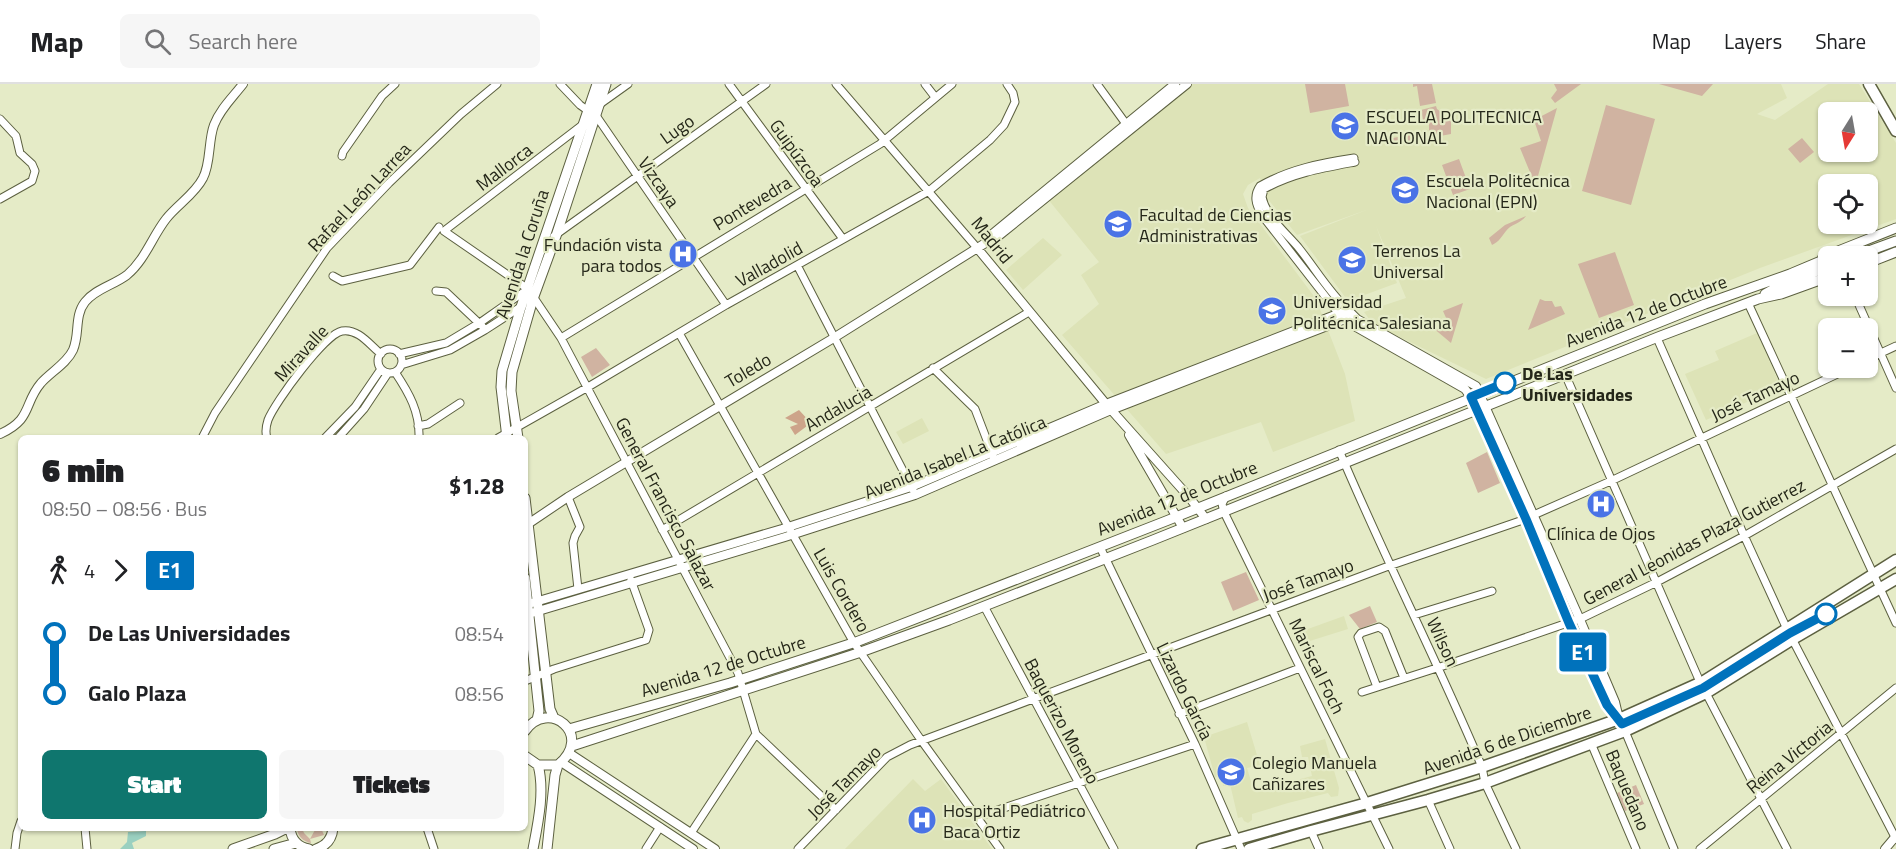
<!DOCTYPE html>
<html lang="en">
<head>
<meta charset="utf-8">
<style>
	:root { --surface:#fff; --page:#f6f6f6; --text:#202124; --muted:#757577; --line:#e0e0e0; --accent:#0f766e }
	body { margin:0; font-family:"Titillium Web",sans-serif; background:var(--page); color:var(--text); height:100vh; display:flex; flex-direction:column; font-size:22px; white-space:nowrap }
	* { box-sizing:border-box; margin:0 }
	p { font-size:20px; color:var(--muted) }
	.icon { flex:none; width:33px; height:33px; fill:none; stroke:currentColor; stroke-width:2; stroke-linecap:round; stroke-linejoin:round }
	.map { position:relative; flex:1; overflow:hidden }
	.details { position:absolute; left:18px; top:351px; width:510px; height:396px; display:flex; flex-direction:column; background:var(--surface); border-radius:9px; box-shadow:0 2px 4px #0004 }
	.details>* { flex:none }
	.badge { padding:0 12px; border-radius:4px; font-size:21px; line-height:39px }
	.needle { width:39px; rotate:191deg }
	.fabs { position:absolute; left:1818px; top:18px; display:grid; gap:12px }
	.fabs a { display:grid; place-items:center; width:60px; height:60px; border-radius:9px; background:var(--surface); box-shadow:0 2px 4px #0004; font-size:30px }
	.map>.badge { position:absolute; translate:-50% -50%; box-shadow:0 0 0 3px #fff }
	.legs { display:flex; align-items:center; gap:9px; height:66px; padding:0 24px; font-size:20px }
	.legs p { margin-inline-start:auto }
	.summary { display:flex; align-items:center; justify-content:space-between; height:102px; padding:0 24px }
	h1 { font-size:33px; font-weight:800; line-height:45px }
	.cta { display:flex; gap:12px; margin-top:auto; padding:12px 24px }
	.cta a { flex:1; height:69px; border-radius:9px; background:var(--accent); color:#fff; font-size:24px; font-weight:800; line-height:69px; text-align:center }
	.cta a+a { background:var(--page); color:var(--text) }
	ul { padding:0 24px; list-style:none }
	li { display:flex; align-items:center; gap:21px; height:60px; font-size:22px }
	li i { display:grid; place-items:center; width:9px; height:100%; margin:0 8px; background:currentColor }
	li i::after { content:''; width:15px; height:15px; margin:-8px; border:4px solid; border-radius:50%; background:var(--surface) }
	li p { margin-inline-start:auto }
	li:first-child i { background:linear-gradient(#0000 50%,currentColor 0) }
	li:last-child i { background:linear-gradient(currentColor 50%,#0000 0) }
	header { display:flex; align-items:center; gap:36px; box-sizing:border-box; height:84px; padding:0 30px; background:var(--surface); border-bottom:2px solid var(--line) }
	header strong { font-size:28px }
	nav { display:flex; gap:33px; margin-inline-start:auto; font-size:21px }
	.search { width:420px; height:54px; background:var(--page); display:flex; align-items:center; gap:15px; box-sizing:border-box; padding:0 21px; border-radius:9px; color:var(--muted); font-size:22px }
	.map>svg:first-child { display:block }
	.built { fill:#dde3b7; fill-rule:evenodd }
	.green { fill:#d0b3a1 }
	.forest { fill:#cda48a }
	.water { fill:#9ad0c0 }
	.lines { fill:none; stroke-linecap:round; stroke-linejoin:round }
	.minor-casing { stroke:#5c6040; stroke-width:9 }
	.tertiary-casing { stroke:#5c6040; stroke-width:10 }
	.secondary-casing { stroke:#5c6040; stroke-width:11 }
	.primary-casing { stroke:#5c6040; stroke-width:13 }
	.minor { stroke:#fff; stroke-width:7 }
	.tertiary { stroke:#fff; stroke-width:8 }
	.secondary { stroke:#fff; stroke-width:9 }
	.primary { stroke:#fff; stroke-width:10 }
	.line-1-casing { stroke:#fff; stroke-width:14 }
	.line-1 { stroke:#0072bc; stroke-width:9 }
	.stop-1-dot { fill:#fff; stroke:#0072bc; stroke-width:3 }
	.labels { text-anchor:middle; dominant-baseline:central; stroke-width:4.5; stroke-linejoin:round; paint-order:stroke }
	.poi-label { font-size:18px; fill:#252719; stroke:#e5ebc7; text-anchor:start }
	.street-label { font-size:18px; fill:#252719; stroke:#e5ebc7 }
	.stop-label { font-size:18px; font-weight:bold; fill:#252719; stroke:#e5ebc7; text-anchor:start }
</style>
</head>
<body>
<header>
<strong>Map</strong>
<div class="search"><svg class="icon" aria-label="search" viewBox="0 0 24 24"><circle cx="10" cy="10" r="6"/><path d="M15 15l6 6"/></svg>Search here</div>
<nav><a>Map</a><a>Layers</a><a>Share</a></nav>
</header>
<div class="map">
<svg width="1896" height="765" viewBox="0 0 1896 765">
	<rect width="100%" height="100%" fill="#e5ebc7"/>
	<path class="built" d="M1190,0H1781L1787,14L1757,30L1775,36L1828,0H1859L1896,59V135L1760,184L1486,295L1373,240L1364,228L1406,214L1376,142L1397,199L1348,217L1300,152L1369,125L1297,151L1267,114L1260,94L1248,101L1243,110L1248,124L1316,215L1345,290L1355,337L1273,368L1261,338L1166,370L1062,251L1099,220L1081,191L1099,178L1047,114ZM1828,28H1868V68H1828ZM1828,100H1868V140H1828Z
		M1043,154L1062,171L1023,206L1006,186Z
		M1757,249L1781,303L1706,336L1685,290L1719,276L1715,267Z
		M922,334L929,347L903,360L896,348Z
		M1344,532L1348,545L1297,561L1294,550Z
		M1247,638L1260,681L1247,684L1254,707L1312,692L1308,673H1302L1300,662L1325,655L1339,704L1338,712L1331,713L1328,709L1288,719L1252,730V736L1248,739L1244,737L1242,733L1238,734L1230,700L1223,702L1221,692L1215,693L1204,653Z
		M913,695L925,707L941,695L992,765H845Z"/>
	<path class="green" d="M1305,0H1345L1349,22L1310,29Z
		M1413,0H1432L1436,19L1420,22L1417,2L1413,3Z
		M1554,0H1581L1555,19L1551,14L1557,6Z
		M1659,0H1713L1702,12Z
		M1606,21L1655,35L1631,121L1582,107Z
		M1436,22L1437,25L1451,36V50L1429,54V40L1423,36L1421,26Z
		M1557,24L1538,92L1532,93L1520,64L1541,57L1534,36Z
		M1418,49L1422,51L1423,56L1392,62L1390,59L1393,54Z
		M1802,54L1814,68L1800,79L1788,65Z
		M1459,75L1470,105L1453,111L1442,81Z
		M1526,132C1520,140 1511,140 1506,147C1501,153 1500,157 1492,161L1489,154L1505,141Z
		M1615,168L1634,221L1599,234L1578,180Z
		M1540,215L1545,217H1552L1555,223L1561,222L1565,230L1528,246Z
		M1463,219L1451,259L1432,243L1447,236L1443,227Z
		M596,264L610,281L592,293L581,273Z
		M1487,368L1500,399L1478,409L1466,379Z
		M1246,488L1259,516L1233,527L1221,498Z
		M1370,522L1377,538L1360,545L1349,531Z
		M1636,701L1644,720L1625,727L1617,709Z
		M297,744H302L304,749L310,755L316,744H321L324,751L310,755L311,759C304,758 297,752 297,744Z"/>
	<path class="forest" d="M799,326L811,339L795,351L790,343L798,340L785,334Z"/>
	<path class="water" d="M146,747V752L132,759L134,765H120L127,758L128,748Z"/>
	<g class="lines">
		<g class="minor-casing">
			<path id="minor" d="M560,0L580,21L597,33L726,221
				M729,0L843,155
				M836,0L978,165
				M925,0L935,13
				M1097,0L1129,44
				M600,20L628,0
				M0,35L16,52L20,69L32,80L35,87L32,97L0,115
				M581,42L444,147L528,205L561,254L738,589L756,650L836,726
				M342,72L343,68L382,12L395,0
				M554,152L766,0
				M797,181L913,406
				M333,192L342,197L410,181L439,143
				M436,207L446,208L482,242
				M1855,212L1896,304
				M1748,219L1896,539
				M1348,226C1328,207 1315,184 1298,163C1285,148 1266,132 1262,113L1264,105C1293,89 1323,84 1355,78
				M1339,230L1261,130C1256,120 1253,112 1260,102C1290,85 1321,79 1354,74
				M679,249L854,559L921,656L1000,765
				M561,254L880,60L952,0
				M1657,254L1742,447L1786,543L1896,755
				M378 277a12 12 0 1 1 24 0a12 12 0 1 1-24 0Z
				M399,270L446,259L481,238L528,205
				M1868,275L1896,262
				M401,281L450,266L485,246L522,222
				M933,284L975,325L993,372
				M395,288C409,309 420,328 419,354
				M1565,290L1700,598
				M418,342L428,340L460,319
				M202,354L215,329L327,164L389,99L461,30L497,0
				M267,354C265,348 266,342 268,336C275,318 325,250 342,247C358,244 370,261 381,270
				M325,354L355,323L381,285
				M338,354L364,325L388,289
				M498,354L588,303L726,221L929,107L990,56L1004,41L1015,18L1013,9L1007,0
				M1339,366C1384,473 1437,576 1482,683L1485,699L1516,765
				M1226,412L1222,420L1224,428L1389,765
				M568,413L580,443L575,452L573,459L578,505
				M662,446L1029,228
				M1100,463L1195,660L1241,765
				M984,522L1114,765
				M1414,531L1492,507
				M525,597L554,585L646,556L649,546L631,496
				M1377,603L1358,553L1361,549L1379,543L1385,547L1404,594
				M1362,608L1443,582L1582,534L1655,499L1744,452L1896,365
				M1706,609L1787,765
				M1179,630L1300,584
				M1625,647L1674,765
				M1591,659L1636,765
				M1428,716L1450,765
				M977,733L1195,660
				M85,744L87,765
				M427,744L434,765
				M1311,747L1319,765
				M691,749L756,650
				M15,765L17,749L21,737
				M646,765L660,743
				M798,765L887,673L910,661L1386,483L1520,437L1613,396L1850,284
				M1700,765L1896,604"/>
		</g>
		<g class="tertiary-casing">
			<path id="tertiary" d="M987,157L991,151L1175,0
				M978,165L1106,320L1189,413L1206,435
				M1341,232L1349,239L1465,305L1471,313L1526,435L1569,539L1607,621L1619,635L1625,647
				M0,350C33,335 23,320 41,299C51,288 67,279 73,266C80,250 74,232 85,218C95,205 114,201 127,191C145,176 152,153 166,135C177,121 195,110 203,94C211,79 208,57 214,41C220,25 233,13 243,0
				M1129,351L1183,444
				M525,442L568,413L832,255L987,158L996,154L1187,0
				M525,521L782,445L911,403L1106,320L1348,226L1357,235L1476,302L1581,538L1615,618L1619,635
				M525,531L785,453L915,411L1111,326L1353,232
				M569,669L715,765
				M561,678L693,765
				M1885,765L1896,752"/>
		</g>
		<g class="secondary-casing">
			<path id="secondary" d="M1855,172L1896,157
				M1823,173L1896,144
				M1868,179L1896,168
				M1765,210L1781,201L1828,183
				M507,354L501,303L502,287L521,223L597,0
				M518,354L511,307L512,288L533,215L556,152L606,0
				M525,414L550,625L554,634
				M525,494L539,627L537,636
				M569,645L730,599L856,558L1166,437L1705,220L1790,190L1828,174
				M525,647C548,614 595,650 558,681H538L525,672
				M572,662L858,569L949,536L1153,456L1658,253L1758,215L1781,210L1828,193
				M290,744C291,755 298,763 309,765
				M233,765L275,750L287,744
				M274,765L296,759
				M316,765C326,762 332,755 333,744
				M533,765C538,739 545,707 538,681
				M547,765L555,691L558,681"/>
		</g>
		<g class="primary-casing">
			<path id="primary" d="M1869,0L1896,47
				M1202,765L1367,719L1482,683L1619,635L1704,597L1896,476
				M1249,765L1311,747L1428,716L1485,699L1625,647L1706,609L1793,555L1896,495"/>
		</g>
		<use href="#minor" class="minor"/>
		<use href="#tertiary" class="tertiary"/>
		<use href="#secondary" class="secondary"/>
		<use href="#primary" class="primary"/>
	</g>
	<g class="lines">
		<g class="line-1-casing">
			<path id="line-1" d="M1505,299L1471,313L1526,435L1569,539L1607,621L1622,640L1703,604L1790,549L1826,530"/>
		</g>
		<use href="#line-1" class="line-1"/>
	</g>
	<defs>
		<g id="university-disc" transform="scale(1.5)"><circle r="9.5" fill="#4a73e6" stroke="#e5ebc7"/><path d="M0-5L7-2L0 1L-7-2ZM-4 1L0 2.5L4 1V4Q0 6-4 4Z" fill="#fff"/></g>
		<g id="hospital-disc" transform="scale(1.5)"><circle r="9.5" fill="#4a73e6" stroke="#e5ebc7"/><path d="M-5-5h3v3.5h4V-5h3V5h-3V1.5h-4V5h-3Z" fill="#fff"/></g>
	</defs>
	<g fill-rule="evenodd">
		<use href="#university-disc" x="1345" y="42"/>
		<use href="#university-disc" x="1405" y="106"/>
		<use href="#university-disc" x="1118" y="140"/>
		<use href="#hospital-disc" x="683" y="170"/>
		<use href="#university-disc" x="1352" y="176"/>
		<use href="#university-disc" x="1272" y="227"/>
		<use href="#hospital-disc" x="1601" y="420"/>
		<use href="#university-disc" x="1231" y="688"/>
		<use href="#hospital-disc" x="922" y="736"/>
	</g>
	<g class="stop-1-dot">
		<circle cx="1505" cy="299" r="10"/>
		<circle cx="1826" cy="530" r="10"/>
	</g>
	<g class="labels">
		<g class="poi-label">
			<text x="1366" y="32">ESCUELA POLITECNICA<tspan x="1366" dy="21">NACIONAL</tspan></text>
			<text x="1426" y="96">Escuela Politécnica<tspan x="1426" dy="21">Nacional (EPN)</tspan></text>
			<text x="1139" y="130">Facultad de Ciencias<tspan x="1139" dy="21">Administrativas</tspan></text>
			<text x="662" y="160" text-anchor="end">Fundación vista<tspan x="662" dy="21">para todos</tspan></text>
			<text x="1373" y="166">Terrenos La<tspan x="1373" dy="21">Universal</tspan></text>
			<text x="1293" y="217">Universidad<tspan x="1293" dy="21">Politécnica Salesiana</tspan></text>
			<text x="1601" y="449" text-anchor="middle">Clínica de Ojos</text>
			<text x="1252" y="678">Colegio Manuela<tspan x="1252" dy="21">Cañizares</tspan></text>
			<text x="943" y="726">Hospital Pediátrico<tspan x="943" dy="21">Baca Ortiz</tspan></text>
		</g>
		<g class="street-label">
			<text transform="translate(677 45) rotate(-35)">Lugo</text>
			<text transform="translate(797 69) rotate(54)">Guipúzcoa</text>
			<text transform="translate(504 83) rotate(-37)">Mallorca</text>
			<text transform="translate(659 98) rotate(55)">Vizcaya</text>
			<text transform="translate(359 113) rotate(-47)">Rafael León Larrea</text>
			<text transform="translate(752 119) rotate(-31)">Pontevedra</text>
			<text transform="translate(992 156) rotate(51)">Madrid</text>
			<text transform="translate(522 170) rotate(-72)">Avenida la Coruña</text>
			<text transform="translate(769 180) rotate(-29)">Valladolid</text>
			<text transform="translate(1646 227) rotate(-21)">Avenida 12 de Octubre</text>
			<text transform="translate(301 269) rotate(-47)">Miravalle</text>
			<text transform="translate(748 286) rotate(-31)">Toledo</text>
			<text transform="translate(1755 312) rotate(-25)">José Tamayo</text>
			<text transform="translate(838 324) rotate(-30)">Andalucia</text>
			<text transform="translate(955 373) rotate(-22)">Avenida Isabel La Católica</text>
			<text transform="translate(1177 414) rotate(-22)">Avenida 12 de Octubre</text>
			<text transform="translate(666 420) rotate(62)">General Francisco Salazar</text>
			<text transform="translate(1694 458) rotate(-28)">General Leonidas Plaza Gutierrez</text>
			<text transform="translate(1308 496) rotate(-20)">José Tamayo</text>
			<text transform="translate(842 506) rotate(60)">Luis Cordero</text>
			<text transform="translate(1443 558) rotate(65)">Wilson</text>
			<text transform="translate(723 582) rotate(-17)">Avenida 12 de Octubre</text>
			<text transform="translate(1317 582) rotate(64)">Mariscal Foch</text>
			<text transform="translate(1185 607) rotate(64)">Lizardo García</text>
			<text transform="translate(1062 637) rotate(62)">Baquerizo Moreno</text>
			<text transform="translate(1507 656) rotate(-19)">Avenida 6 de Diciembre</text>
			<text transform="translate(1789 673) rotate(-39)">Reina Victoria</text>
			<text transform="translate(844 698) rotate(-45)">José Tamayo</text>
			<text transform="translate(1628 706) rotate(67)">Baquedano</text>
		</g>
		<g class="stop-label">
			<text x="1522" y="289">De Las<tspan x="1522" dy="21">Universidades</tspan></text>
		</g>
	</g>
</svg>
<div class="fabs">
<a><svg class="needle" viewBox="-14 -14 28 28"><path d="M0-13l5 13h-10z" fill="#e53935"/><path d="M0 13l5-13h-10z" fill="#757577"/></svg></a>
<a><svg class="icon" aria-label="locate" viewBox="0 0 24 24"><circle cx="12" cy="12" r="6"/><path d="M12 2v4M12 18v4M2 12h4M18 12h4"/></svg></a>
<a>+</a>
<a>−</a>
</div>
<b class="badge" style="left:1583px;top:568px;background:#0072bc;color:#fff">E1</b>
<section class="details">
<div class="summary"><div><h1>6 min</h1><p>08:50 – 08:56 · Bus</p></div><b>$1.28</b></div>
<div class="legs"><svg class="icon" aria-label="walk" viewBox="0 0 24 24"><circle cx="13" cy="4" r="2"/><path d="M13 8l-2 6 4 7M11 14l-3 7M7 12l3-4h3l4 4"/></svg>4<svg class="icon" aria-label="forward" viewBox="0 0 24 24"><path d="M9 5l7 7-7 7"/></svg><b class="badge" style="background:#0072bc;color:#fff">E1</b></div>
<ul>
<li><i style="color:#0072bc"></i><b>De Las Universidades</b><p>08:54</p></li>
<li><i style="color:#0072bc"></i><b>Galo Plaza</b><p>08:56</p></li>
</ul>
<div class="cta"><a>Start</a><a>Tickets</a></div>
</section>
</div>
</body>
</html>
